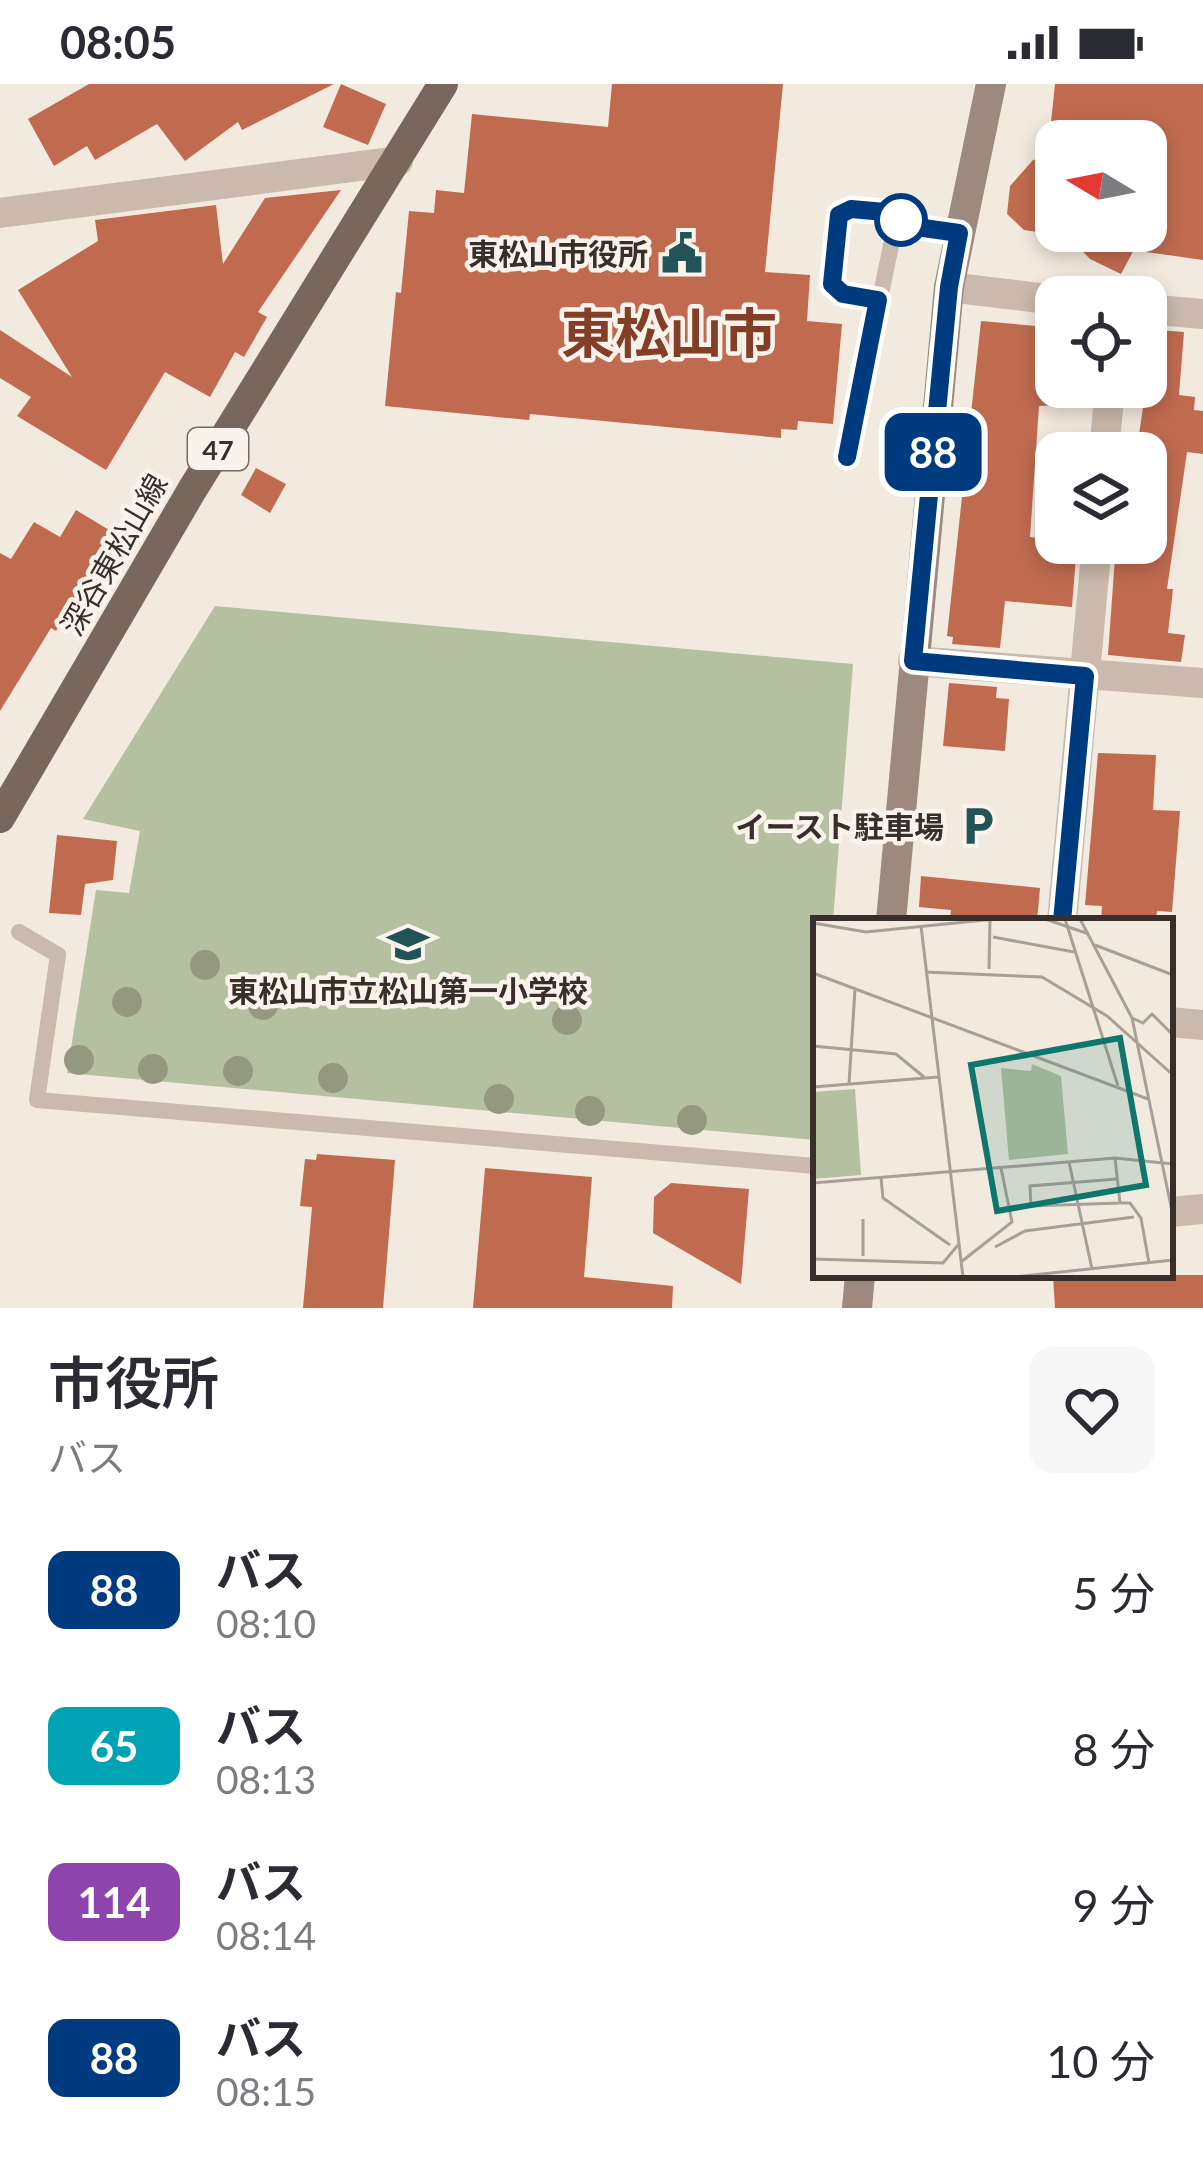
<!DOCTYPE html>
<html lang="ja">
<head>
<meta charset="utf-8">
<style>
	:root { --surface:#fff; --page:#f7f7f7; --text:#2b2b33; --muted:#7c7c81 }
	body { margin:0; font-family:Lato,"Noto Sans JP",sans-serif; background:var(--page); color:var(--text); height:100vh; display:flex; flex-direction:column; font-size:45px; white-space:nowrap }
	* { box-sizing:border-box; margin:0 }
	p { font-size:39px; color:var(--muted) }
	.icon { flex:none; width:66px; height:66px; fill:none; stroke:currentColor; stroke-width:2; stroke-linecap:round; stroke-linejoin:round }
	.map { position:relative; height:1224px; overflow:hidden }
	.side { display:flex; flex-direction:column; background:var(--surface); flex:1 }
	.side>* { flex:none }
	.badge { padding:0 24px; border-radius:18px; font-size:42px; line-height:78px }
	.needle { width:78px; rotate:280deg }
	.controls { position:absolute; left:1035px; top:36px; display:grid; gap:24px }
	.controls a { display:grid; place-items:center; width:132px; height:132px; border-radius:24px; background:var(--surface); box-shadow:0 6px 18px #0003; font-size:60px }
	.map>.badge { position:absolute; translate:-50% -50%; box-shadow:0 0 0 6px #fff }
	.round { display:grid; place-items:center; flex:none; width:126px; height:126px; border-radius:24px; background:var(--page) }
	.headline { display:flex; align-items:center; justify-content:space-between; height:204px; padding:0 48px }
	h1 { font-size:57px; font-weight:600; line-height:90px }
	ul { padding:0; list-style:none }
	li { display:flex; align-items:center; gap:36px; height:156px; padding:0 48px }
	li div { flex:1 }
	li b { display:block; font-size:45px }
	li em { font-style:normal }
	li .badge { min-width:132px; font-weight:700; text-align:center }
	.status { display:flex; justify-content:space-between; align-items:center; height:84px; padding:0 60px; background:var(--surface); direction:ltr }
	.status svg { height:33px; fill:currentColor }
	.map>svg:first-child { display:block }
	.green { fill:#b5c0a0 }
	.building { fill:#c06b50 }
	.lines { fill:none; stroke-linecap:round; stroke-linejoin:round }
	.lane { stroke:#cab9ac; stroke-width:16 }
	.street { stroke:#cab9ac; stroke-width:30 }
	.secondary { stroke:#9d897d; stroke-width:30 }
	.primary { stroke:#79665c; stroke-width:30 }
	.tree { fill:#94987e }
	.line-casing { stroke:#fff; stroke-width:27 }
	.line { stroke:#003b80; stroke-width:18 }
	.stop-dot { fill:#fff; stroke:#003b80; stroke-width:6 }
	.labels { text-anchor:middle; dominant-baseline:central; stroke-width:9; stroke-linejoin:round; paint-order:stroke }
	.shield { fill:#f9f3ec; stroke:#726a64; stroke-width:3 }
	.shield-label { font-size:27px; font-weight:bold; fill:#382f2a }
	.poi-label { font-size:30px; font-weight:bold; fill:#382f2a; stroke:#f9f3ec; text-anchor:end }
	.street-label { font-size:30px; fill:#382f2a; stroke:#f9f3ec }
	.town-label { font-size:54px; font-weight:bold; fill:#833e27; stroke:#f9f3ec }
	.inset-road { fill:none; stroke:#a89f97; stroke-width:3 }
	.view { fill:#0f766e; fill-opacity:0.15; stroke:#0f766e; stroke-width:6 }
	.inset-edge { fill:none; stroke:#382f2a; stroke-width:6 }
</style>
</head>
<body>
<div class="status"><b>08:05</b><svg viewBox="0 0 49 12"><path d="M0 12V9h3v3zM5 12V6h3v6zM10 12V3h3v9zM15 12V0h3v12zM26 1h20v11H26zM47 4h2v5h-2z"/></svg></div>
<div class="map">
<svg width="1203" height="1224" viewBox="0 0 1203 1224">
	<rect width="100%" height="100%" fill="#f2e9df"/>
	<path class="green" d="M215,522L853,580L833,837H816L815,1056L67,989L96,806L129,809L140,747L83,735Z"/>
	<path class="building" d="M89,0H334L242,46L238,38L185,77L157,40L95,76L87,62L54,82L28,35Z
		M341,0L386,20L368,61L323,43Z
		M612,0H783L765,188L810,191L807,237L842,240L833,340L798,337L797,346L781,345V354L530,330L529,336L385,322L396,208L401,209L409,127L434,129L436,106L464,109L472,30L608,43Z
		M1055,0H1203V176L1146,168V57H1049Z
		M1056,71V142L1037,148L1024,146L1007,130L1010,102L1033,76Z
		M341,106L258,228L267,233L244,273L235,268L210,313L165,288L106,386L17,332L31,313L0,294V246L72,293L18,206L98,157L95,136L216,121L223,180L265,114Z
		M1063,147H1144L1121,190L1090,175Z
		M981,237L1036,242L1042,245L1040,264L1056,265V321L1039,322L1030,453L1077,459L1072,523L1005,517L1000,564L952,560L953,553L947,552Z
		M1146,245L1184,248L1179,311L1195,313L1194,326L1203,327V370L1187,368L1167,505H1173L1168,549L1185,551L1181,578L1108,571L1116,459H1146V365L1137,364L1146,303Z
		M256,384L286,400L270,429L241,411Z
		M76,426L129,458L100,508L85,498L56,547L51,544L0,627V469L11,475L34,438L60,453Z
		M949,599L997,603L996,614L1009,615L1005,667L943,662Z
		M1098,669L1156,671L1153,726L1180,727L1172,828L1157,827L1156,837H1101L1102,822L1085,821Z
		M57,751L117,757L113,796L85,800L81,831L49,829Z
		M921,792L1040,804L1037,837H950L951,826L919,823Z
		M317,1070L395,1076L383,1224H303L312,1123L300,1122L305,1075L316,1076Z
		M485,1084L592,1093L584,1193L673,1202L672,1224H473Z
		M671,1099L749,1105L741,1200L653,1149L654,1113Z
		M1053,1191H1203V1224H1055Z"/>
	<g class="lines">
		<path class="lane" d="M878,216L843,210L832,200L837,136L851,125L889,129L909,142
			M847,373L893,152L909,142L959,149
			M19,848L58,871L37,1016L816,1082"/>
		<path class="street" d="M0,129L398,77
			M949,203L1056,216
			M1146,225L1203,230
			M1104,369L1110,303
			M913,577L1203,599
			M1062,837L1097,459
			M1170,938L1203,941
			M1170,1128L1203,1125"/>
		<path class="secondary" d="M891,837L949,203L991,0
			M857,1224L860,1191"/>
		<path class="primary" d="M0,734L192,406L443,0"/>
	</g>
	<g class="tree">
		<circle cx="205" cy="881" r="15"/>
		<circle cx="127" cy="918" r="15"/>
		<circle cx="263" cy="921" r="15"/>
		<circle cx="567" cy="936" r="15"/>
		<circle cx="79" cy="976" r="15"/>
		<circle cx="153" cy="985" r="15"/>
		<circle cx="238" cy="987" r="15"/>
		<circle cx="333" cy="994" r="15"/>
		<circle cx="499" cy="1015" r="15"/>
		<circle cx="590" cy="1027" r="15"/>
		<circle cx="692" cy="1036" r="15"/>
	</g>
	<g class="lines">
		<g class="line-casing">
			<path id="line" d="M847,373L878,216L843,210L832,200L839,131L851,125L885,128L909,142L959,149L949,203L913,577L1085,592L1062,837"/>
		</g>
		<use href="#line" class="line"/>
	</g>
	<defs>
		<g id="civic-bare" transform="scale(3.24)"><path d="M-.6-6.5H3V-4.5H.6V-3L4-1V1h2V6H-6V1h2V-1L-.6-3ZM-1.2 2.5V6h2.4V2.5Z" fill="#225457" stroke="#f9f3ec" stroke-width="2.5" paint-order="stroke"/></g>
		<g id="parking-bare" transform="scale(3.24)"><path d="M-3.5-5.5H1a3.5 3.5 0 0 1 0 7H-1V5.5H-3.5ZM-1-3.4V-.6H.8a1.4 1.4 0 0 0 0-2.8Z" fill="#225457" stroke="#f9f3ec" stroke-width="2.5" paint-order="stroke"/></g>
		<g id="school-bare" transform="scale(3.24)"><path d="M0-5L7-2L0 1L-7-2ZM-4 1L0 2.5L4 1V4Q0 6-4 4Z" fill="#225457" stroke="#f9f3ec" stroke-width="2.5" paint-order="stroke"/></g>
	</defs>
	<g fill-rule="evenodd">
		<use href="#civic-bare" x="682" y="169"/>
		<use href="#parking-bare" x="978" y="742"/>
		<use href="#school-bare" x="408" y="860"/>
	</g>
	<circle class="stop-dot" cx="901" cy="136" r="24"/>
	<g class="labels">
		<rect class="shield" x="188" y="344" width="60" height="42" rx="9"/>
		<g class="shield-label">
			<text x="218" y="365">47</text>
		</g>
		<g class="poi-label">
			<text x="648" y="169">東松山市役所</text>
			<text x="944" y="742">イースト駐車場</text>
			<text x="408" y="906" text-anchor="middle">東松山市立松山第一小学校</text>
		</g>
		<g class="street-label">
			<text transform="translate(113 470) rotate(-60)">深谷東松山線</text>
		</g>
		<g class="town-label">
			<text x="669" y="248">東松山市</text>
		</g>
	</g>
	<g transform="translate(813 834)">
		<rect width="360" height="360" fill="#f2e9df"/>
		<path d="M219,146L248,158L255,236L196,242L188,150L218,153ZM42,171L48,257L0,261V174Z" fill="#b5c0a0"/>
		<path class="inset-road" d="M232,1L276,16M252,1L305,168M267,1L319,100L360,298M0,5L53,14L182,1M108,8L150,359M180,19L261,34M282,27L360,57M176,51L177,1M112,54L229,59L294,98L360,157M0,55L335,181M319,100L330,105L339,96L360,117M0,128L83,136L111,159M36,166L42,71M0,169L125,159M302,240L307,285H317L328,300L336,345M256,244L279,351M68,260L70,280L137,327M304,261L217,268L218,288L307,285M0,265L302,240L360,246M182,329L212,313L321,299M50,338V301M0,341L130,345L145,327M148,344L199,304L188,250M201,359L360,342"/>
		<path class="view" d="M307,120L333,267L184,293L158,147Z"/>
		<rect width="360" height="360" class="inset-edge"/>
	</g>
</svg>
<div class="controls">
<a><svg class="needle" viewBox="-14 -14 28 28"><path d="M0-13l5 13h-10z" fill="#e53935"/><path d="M0 13l5-13h-10z" fill="#7c7c81"/></svg></a>
<a><svg class="icon" aria-label="locate" viewBox="0 0 24 24"><circle cx="12" cy="12" r="6"/><path d="M12 2v4M12 18v4M2 12h4M18 12h4"/></svg></a>
<a><svg class="icon" aria-label="layers" viewBox="0 0 24 24"><path d="M12 4l9 5-9 5-9-5zM3 14l9 5 9-5"/></svg></a>
</div>
<b class="badge" style="left:933px;top:368px;background:#003b80;color:#fff">88</b>
</div>
<section class="side">
<div class="headline"><div><h1>市役所</h1><p>バス</p></div><a class="round"><svg class="icon" aria-label="heart" viewBox="0 0 24 24"><path d="M12 20l-8-8c-3-5 5-10 8-4 3-6 11-1 8 4z"/></svg></a></div>
<ul>
<li><span class="badge" style="background:#003b80;color:#fff">88</span><div><b>バス</b><p>08:10</p></div><em>5 分</em></li>
<li><span class="badge" style="background:#00a3b4;color:#fff">65</span><div><b>バス</b><p>08:13</p></div><em>8 分</em></li>
<li><span class="badge" style="background:#8e44ad;color:#fff">114</span><div><b>バス</b><p>08:14</p></div><em>9 分</em></li>
<li><span class="badge" style="background:#003b80;color:#fff">88</span><div><b>バス</b><p>08:15</p></div><em>10 分</em></li>
</ul>
</section>
</body>
</html>
